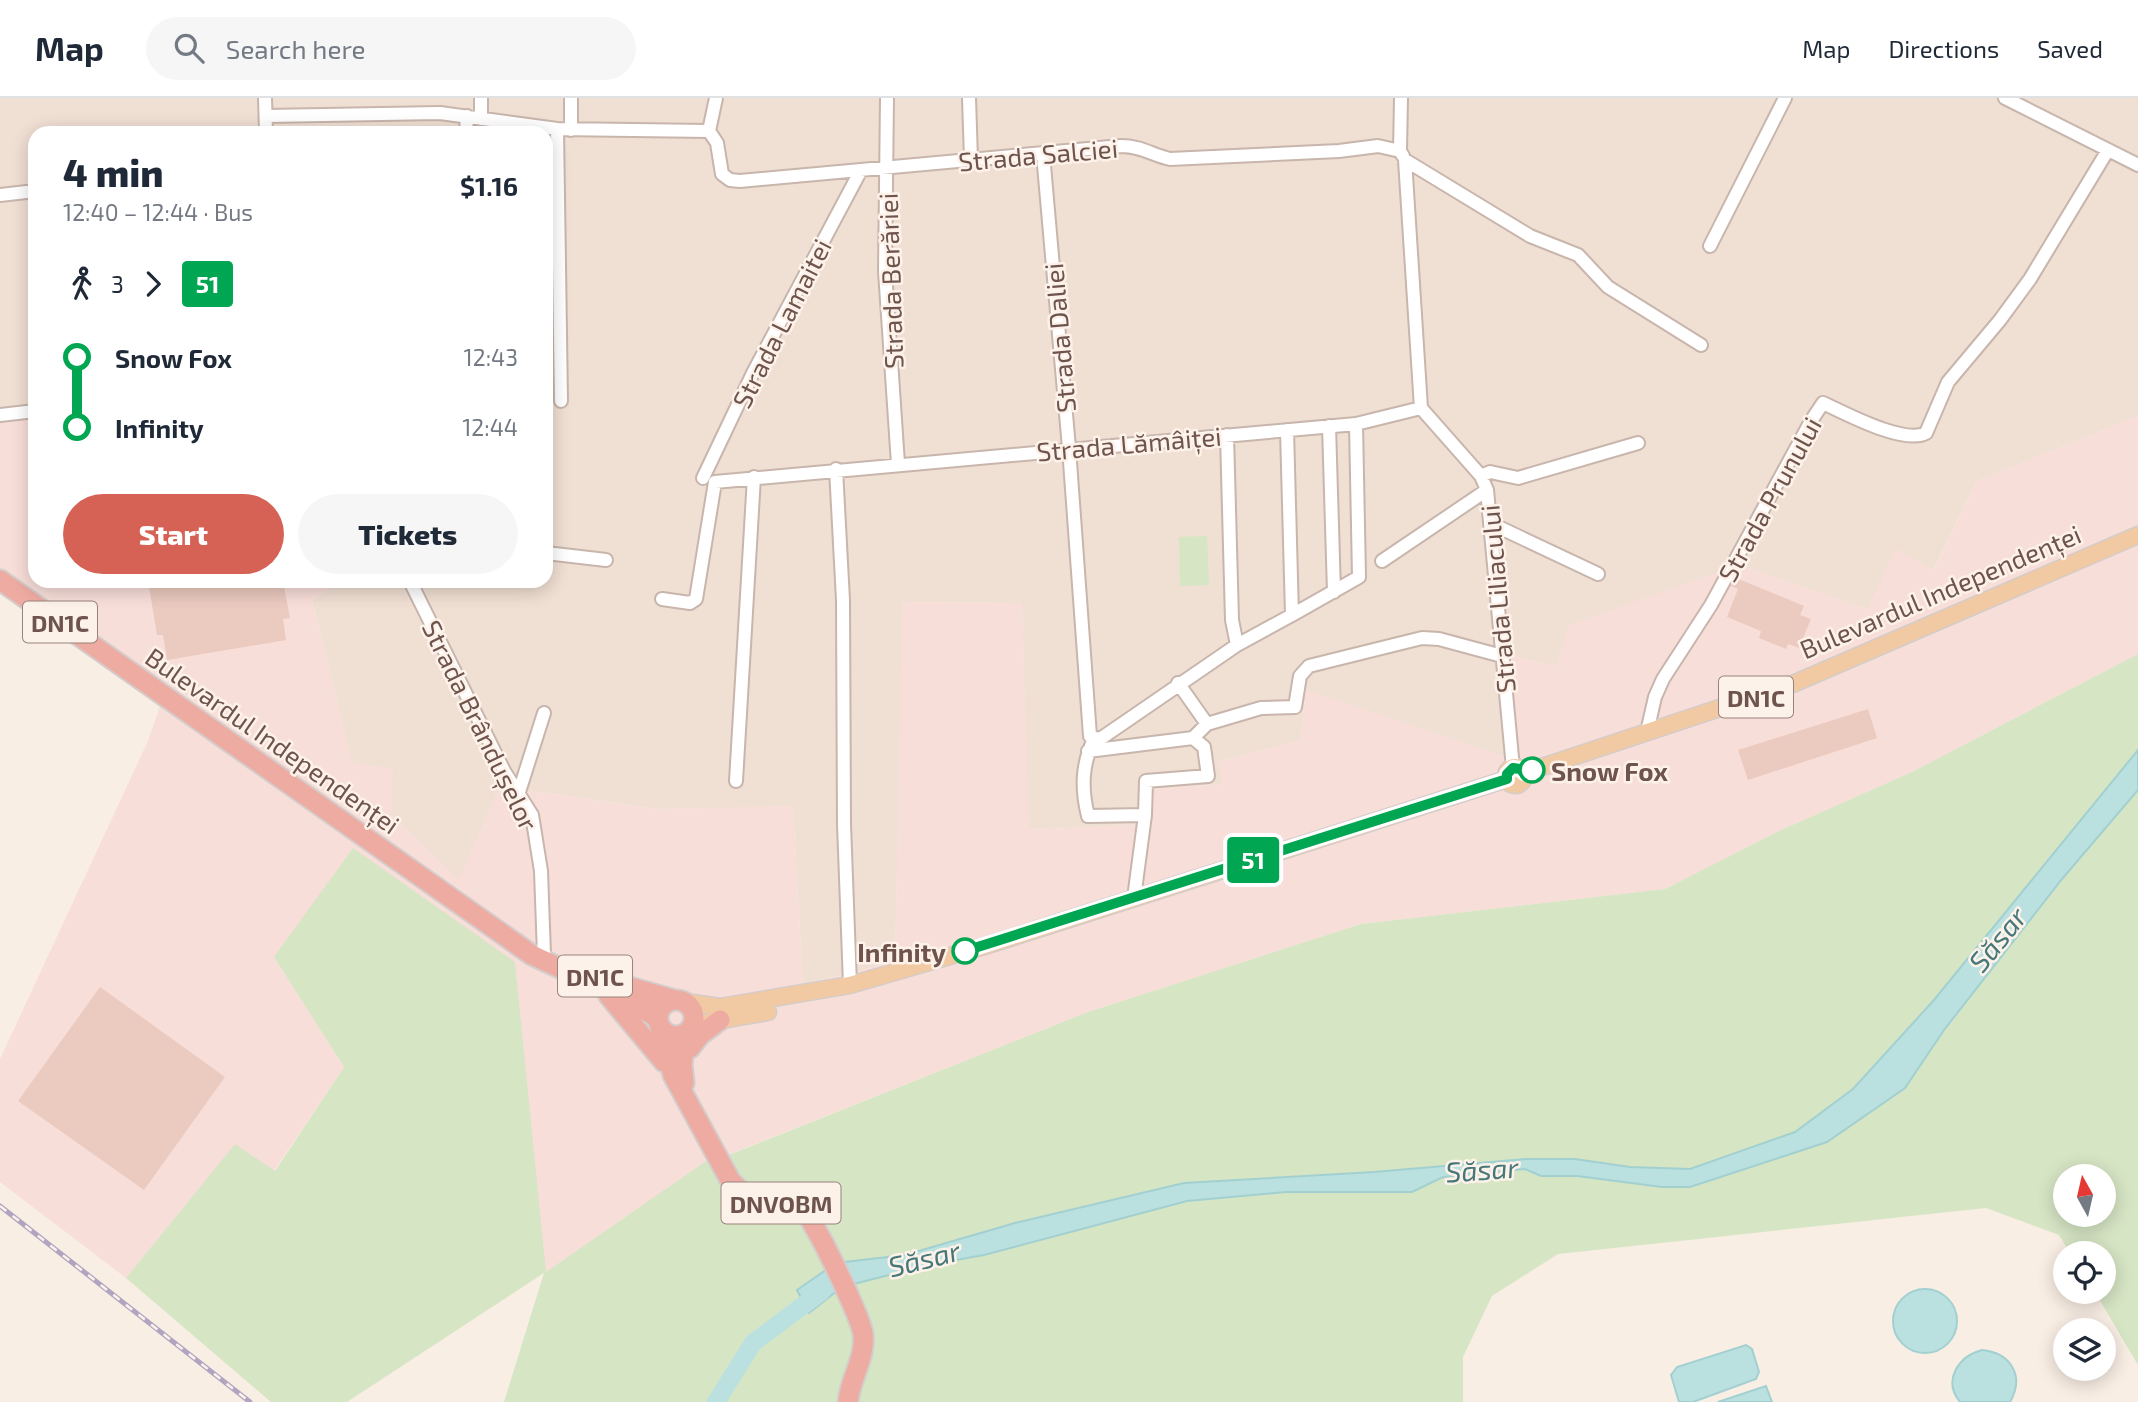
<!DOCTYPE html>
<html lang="en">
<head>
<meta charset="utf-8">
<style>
	:root { --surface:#fff; --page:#f6f6f7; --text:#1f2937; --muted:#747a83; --line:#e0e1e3; --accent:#d66256 }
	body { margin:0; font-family:"Exo 2",sans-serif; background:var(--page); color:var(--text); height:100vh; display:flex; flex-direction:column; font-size:26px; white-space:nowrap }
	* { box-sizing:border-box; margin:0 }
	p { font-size:23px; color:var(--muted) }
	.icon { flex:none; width:38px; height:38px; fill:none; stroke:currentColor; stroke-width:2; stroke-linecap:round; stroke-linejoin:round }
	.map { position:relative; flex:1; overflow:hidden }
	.sheet { position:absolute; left:28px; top:28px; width:525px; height:462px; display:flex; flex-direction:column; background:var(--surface); border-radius:21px; box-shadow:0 4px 18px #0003 }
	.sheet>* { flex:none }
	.badge { padding:0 14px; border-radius:5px; font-size:24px; line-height:46px }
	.needle { width:46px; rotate:352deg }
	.controls { position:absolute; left:2053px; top:1066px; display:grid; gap:14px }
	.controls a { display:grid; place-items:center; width:63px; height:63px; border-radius:50%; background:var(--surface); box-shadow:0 4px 18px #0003; font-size:35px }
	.map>.badge { position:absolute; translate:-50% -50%; box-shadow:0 0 0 4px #fff }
	.legs { display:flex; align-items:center; gap:10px; height:77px; padding:0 35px; font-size:23px }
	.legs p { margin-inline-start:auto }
	.summary { display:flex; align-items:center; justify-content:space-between; height:119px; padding:0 35px }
	h1 { font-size:38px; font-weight:800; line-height:52px }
	.action { display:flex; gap:14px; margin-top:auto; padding:14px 35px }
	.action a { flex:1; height:80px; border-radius:42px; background:var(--accent); color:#fff; font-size:28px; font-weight:800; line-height:80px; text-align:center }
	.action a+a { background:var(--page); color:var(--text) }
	ul { padding:0 35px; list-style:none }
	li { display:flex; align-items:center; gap:24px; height:70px; font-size:26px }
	li i { display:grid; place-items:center; width:10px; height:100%; margin:0 9px; background:currentColor }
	li i::after { content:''; width:18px; height:18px; margin:-9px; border:5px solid; border-radius:50%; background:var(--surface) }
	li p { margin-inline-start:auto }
	li:first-child i { background:linear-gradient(#0000 50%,currentColor 0) }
	li:last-child i { background:linear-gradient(currentColor 50%,#0000 0) }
	header { display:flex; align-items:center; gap:42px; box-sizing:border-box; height:98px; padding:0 35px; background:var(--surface); border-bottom:2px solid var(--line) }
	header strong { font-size:33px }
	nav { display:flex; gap:38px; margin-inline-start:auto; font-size:24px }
	.search { width:490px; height:63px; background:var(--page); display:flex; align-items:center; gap:18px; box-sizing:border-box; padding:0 24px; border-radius:38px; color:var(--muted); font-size:26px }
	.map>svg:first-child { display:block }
	.residential { fill:#f0dfd3 }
	.commercial { fill:#f8ded9 }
	.green { fill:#d6e5c4; fill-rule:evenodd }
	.water { fill:#bbe0e0; stroke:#a2d0d1; stroke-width:2 }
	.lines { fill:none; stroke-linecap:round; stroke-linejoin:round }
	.river { stroke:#bbe0e0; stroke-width:18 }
	.building { fill:#ebcabf }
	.minor-casing { stroke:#c8b5ac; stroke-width:16 }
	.major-casing { stroke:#d4ccca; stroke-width:19 }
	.highway-casing { stroke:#d4ccca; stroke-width:23 }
	.minor { stroke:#fff; stroke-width:12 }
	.major { stroke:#f1caa3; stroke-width:16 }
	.highway { stroke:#edaba1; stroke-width:19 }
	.rail-casing { stroke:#b0a4c1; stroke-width:5 }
	.rail { stroke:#fdf2e9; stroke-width:2.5; stroke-dasharray:8; stroke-linecap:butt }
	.line-1-casing { stroke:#fff; stroke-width:16 }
	.line-1 { stroke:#00a651; stroke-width:10 }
	.stop-1-dot { fill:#fff; stroke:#00a651; stroke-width:3.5 }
	.labels { text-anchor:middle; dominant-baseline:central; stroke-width:5; stroke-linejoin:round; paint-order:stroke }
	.shield { fill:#fdf2e9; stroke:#99837c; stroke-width:2 }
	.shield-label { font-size:24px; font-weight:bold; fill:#6e544d }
	.street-label { font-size:26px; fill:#6e544d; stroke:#fdf2e9 }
	.stop-label { font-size:26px; font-weight:bold; fill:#6e544d; stroke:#fdf2e9; text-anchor:start }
	.water-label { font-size:28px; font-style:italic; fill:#467779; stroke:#fdf2e9 }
</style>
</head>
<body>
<header>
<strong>Map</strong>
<div class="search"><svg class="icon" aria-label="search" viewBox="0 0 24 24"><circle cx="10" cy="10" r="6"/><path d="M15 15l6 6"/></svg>Search here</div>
<nav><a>Map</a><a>Directions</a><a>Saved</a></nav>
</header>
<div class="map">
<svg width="2138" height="1304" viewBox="0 0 2138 1304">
	<rect width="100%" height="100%" fill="#f9eee4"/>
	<path class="residential" d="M0,0H2138V318L1977,383L1933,473L1867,511L1739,467L1556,569L1506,556L1516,663L1306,593L1300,642L1219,664L1222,686L1154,691L1149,726L1028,732L1022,505L903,504L895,863L803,887L793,709L657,711L500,688L459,782L392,718L352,665L312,502L328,492L325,483H546V35H35V315L0,318Z"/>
	<path class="commercial" d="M35,315V483H325L328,492L312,503L352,664L393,671L392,718L459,781L500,688L657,711L793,708L803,887L895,863L902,504L1022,505L1029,732L1148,726L1154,691L1222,686L1219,664L1300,642L1306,592L1515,662L1505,556L1556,569L1569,527L1739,467L1867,511L1896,451L1934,472L1977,383L2138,318V556L1912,674L1779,733L1665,791L1361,826L1088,914L725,1058L716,1056L545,1175L515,864L274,859L344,969L274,1073L235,1047L126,1180L0,1084V961L148,643L160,608L0,496V318Z"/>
	<path class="green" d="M1207,438L1209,487L1180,488L1179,439Z
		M2138,556V1267L2095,1194H2104V1155H2070L2059,1137L1986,1110L1558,1156L1492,1198L1463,1259V1304H504L544,1175L347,1304H271L126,1180L235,1046L275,1073L344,969L274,859L353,750L515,864L546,1174L716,1056L726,1058L1088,914L1361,826L1665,791L1779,733L1912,674ZM2065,1078H2104V1116H2065Z"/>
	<path class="water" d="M2138,652V692L2062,781L1944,932L1905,990L1827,1044L1690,1089H1662L1577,1078H1541L1525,1071L1443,1079L1412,1094H1286L1187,1103L984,1157L928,1167L842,1189L809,1215L797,1192L836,1165L905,1157L1015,1125L1184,1085L1374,1074L1526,1061H1575L1630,1069L1690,1071L1795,1034L1853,991L1934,902Z
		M1893 1223a32 32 0 1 1 64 0a32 32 0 1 1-64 0Z
		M1746,1247L1752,1251L1759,1274L1756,1281L1693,1304H1679L1671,1277L1677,1269Z
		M1982,1252C2011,1255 2025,1278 2010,1304H1960C1942,1282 1959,1258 1982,1252Z
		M1766,1288L1772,1304H1718Z"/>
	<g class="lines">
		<path class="river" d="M716,1304L753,1245L821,1194"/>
	</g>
	<path class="building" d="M1736,480L1804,508L1800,517L1811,521L1799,550L1788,546L1786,551L1759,540L1761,533L1727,519L1738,491L1731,488Z
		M148,483H283L290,520L283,521L286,542L167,562L163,537H157Z
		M1868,611L1877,640L1748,682L1738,652Z
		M100,889L225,979L144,1092L18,1003Z"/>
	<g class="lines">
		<g class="minor-casing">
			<path id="minor" d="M265,0L266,35
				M887,0L885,173L898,366
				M969,0L971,61
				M1401,0L1400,53L1403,58
				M2005,0L2138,67
				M266,18L440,15L557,31L709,33L716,0
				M481,21V0
				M557,31L561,303
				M571,32V0
				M709,33L717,45L722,76L730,82L740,83L1121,48C1141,48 1152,57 1170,61L1339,53L1378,48L1400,53
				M466,35L467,18
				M1043,56L1069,350L1090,638L1098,641L1103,639L1237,547L1292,517L1287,332
				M0,97L35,93
				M1710,148L1785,0
				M0,317L35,313
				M1329,328L1334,494
				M1227,337L1232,522L1237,547
				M836,371L843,502L844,726L850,887
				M1481,378L1490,374L1518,380L1638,345
				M703,380L753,275L861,72
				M1490,425L1598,476
				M546,455L606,462
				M1382,463L1487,392
				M410,483L504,673L532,717L541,773L544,857
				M662,501L690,505L696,501L715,384L1356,326L1421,310
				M1292,517L1359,479L1356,326
				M1178,585L1207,626L1261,610L1295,609L1300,578L1309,568L1422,540L1439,541L1502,558
				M1647,634L1655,599L1663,581L1711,507L1811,323L1823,305C1845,315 1904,347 1926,335L1948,284L2000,222L2030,181L2108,52
				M1094,641C1082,666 1081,690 1088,718L1145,717
				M1088,653L1193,640
				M1513,670L1487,392L1481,378L1421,310L1405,62L1530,138L1578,157L1608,189L1701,247
				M736,683L754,379
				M519,694L544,615
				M1134,800L1145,717L1146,683L1208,678L1204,649L1193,640L1207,626"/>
		</g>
		<g class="major-casing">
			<path id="major" d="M1506 678a9 9 0 1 1 18 0a9 9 0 1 1-18 0Z
				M1524,675L1795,585L2138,437
				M686,904L720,909L850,887L988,847L1507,681
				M693,927L768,914"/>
		</g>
		<g class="highway-casing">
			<path id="highway" d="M0,482L532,857L622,899L658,920
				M608,883L675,902
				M609,898L664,964
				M658 920a18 18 0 1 1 36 0a18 18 0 1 1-36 0Z
				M660,929L673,977L730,1082C755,1112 773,1096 802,1111C813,1118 861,1220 863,1236C866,1259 850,1281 848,1304
				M690,950L700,937L720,922
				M684,985L682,967L685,936"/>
		</g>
		<use href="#minor" class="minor"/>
		<use href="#major" class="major"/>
		<use href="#highway" class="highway"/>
		<g class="rail-casing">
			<path id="rail" d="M0,1108L250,1304"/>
		</g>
		<use href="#rail" class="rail"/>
	</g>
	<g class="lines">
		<g class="line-1-casing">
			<path id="line-1" d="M965,853L1507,681V676L1513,670L1520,671L1524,675L1532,672"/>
		</g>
		<use href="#line-1" class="line-1"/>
	</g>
	<g class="stop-1-dot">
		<circle cx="1532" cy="672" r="12"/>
		<circle cx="965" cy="853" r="12"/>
	</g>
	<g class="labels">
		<g class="shield">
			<rect x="23" y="503.5" width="74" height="41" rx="5"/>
			<rect x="1719" y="578.5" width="74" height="41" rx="5"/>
			<rect x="558" y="857.5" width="74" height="41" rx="5"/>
			<rect x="721.5" y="1084.5" width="119" height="41" rx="5"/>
		</g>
		<g class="shield-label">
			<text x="60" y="524">DN1C</text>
			<text x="1756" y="599">DN1C</text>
			<text x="595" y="878">DN1C</text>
			<text x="781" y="1105">DNVOBM</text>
		</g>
		<g class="street-label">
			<text transform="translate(1038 56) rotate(-5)">Strada Salciei</text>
			<text transform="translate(890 183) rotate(-92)">Strada Berăriei</text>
			<text transform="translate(781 225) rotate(-63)">Strada Lamaitei</text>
			<text transform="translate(1059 240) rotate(-95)">Strada Daliei</text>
			<text transform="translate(1129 345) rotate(-5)">Strada Lămâiței</text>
			<text transform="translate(1769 401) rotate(-61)">Strada Prunului</text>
			<text transform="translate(1940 493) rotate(-23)">Bulevardul Independenței</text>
			<text transform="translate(1497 501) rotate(-95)">Strada Liliacului</text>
			<text transform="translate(481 627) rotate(64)">Strada Brândușelor</text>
			<text transform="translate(273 642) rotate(35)">Bulevardul Independenței</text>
		</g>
		<g class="stop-label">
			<text x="1551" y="672">Snow Fox</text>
			<text x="946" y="853" text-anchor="end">Infinity</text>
		</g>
		<g class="water-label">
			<text transform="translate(1997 841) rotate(-51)">Săsar</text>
			<text transform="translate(1482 1071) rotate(-4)">Săsar</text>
			<text transform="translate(924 1160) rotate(-14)">Săsar</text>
		</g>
	</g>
</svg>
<div class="controls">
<a><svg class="needle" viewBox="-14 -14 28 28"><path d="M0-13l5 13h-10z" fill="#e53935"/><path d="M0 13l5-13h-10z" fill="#747a83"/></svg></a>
<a><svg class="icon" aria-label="locate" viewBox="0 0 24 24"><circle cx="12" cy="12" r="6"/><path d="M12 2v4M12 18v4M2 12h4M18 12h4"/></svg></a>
<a><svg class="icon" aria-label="layers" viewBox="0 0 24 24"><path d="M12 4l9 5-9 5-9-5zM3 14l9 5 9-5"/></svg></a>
</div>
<b class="badge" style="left:1253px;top:762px;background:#00a651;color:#fff">51</b>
<section class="sheet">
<div class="summary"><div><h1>4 min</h1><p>12:40 – 12:44 · Bus</p></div><b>$1.16</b></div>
<div class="legs"><svg class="icon" aria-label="walk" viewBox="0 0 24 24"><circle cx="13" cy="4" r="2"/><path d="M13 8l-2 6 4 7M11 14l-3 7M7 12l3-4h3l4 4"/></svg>3<svg class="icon" aria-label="forward" viewBox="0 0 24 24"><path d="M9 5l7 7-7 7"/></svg><b class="badge" style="background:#00a651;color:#fff">51</b></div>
<ul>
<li><i style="color:#00a651"></i><b>Snow Fox</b><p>12:43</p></li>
<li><i style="color:#00a651"></i><b>Infinity</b><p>12:44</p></li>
</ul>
<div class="action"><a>Start</a><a>Tickets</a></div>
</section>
</div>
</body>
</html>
